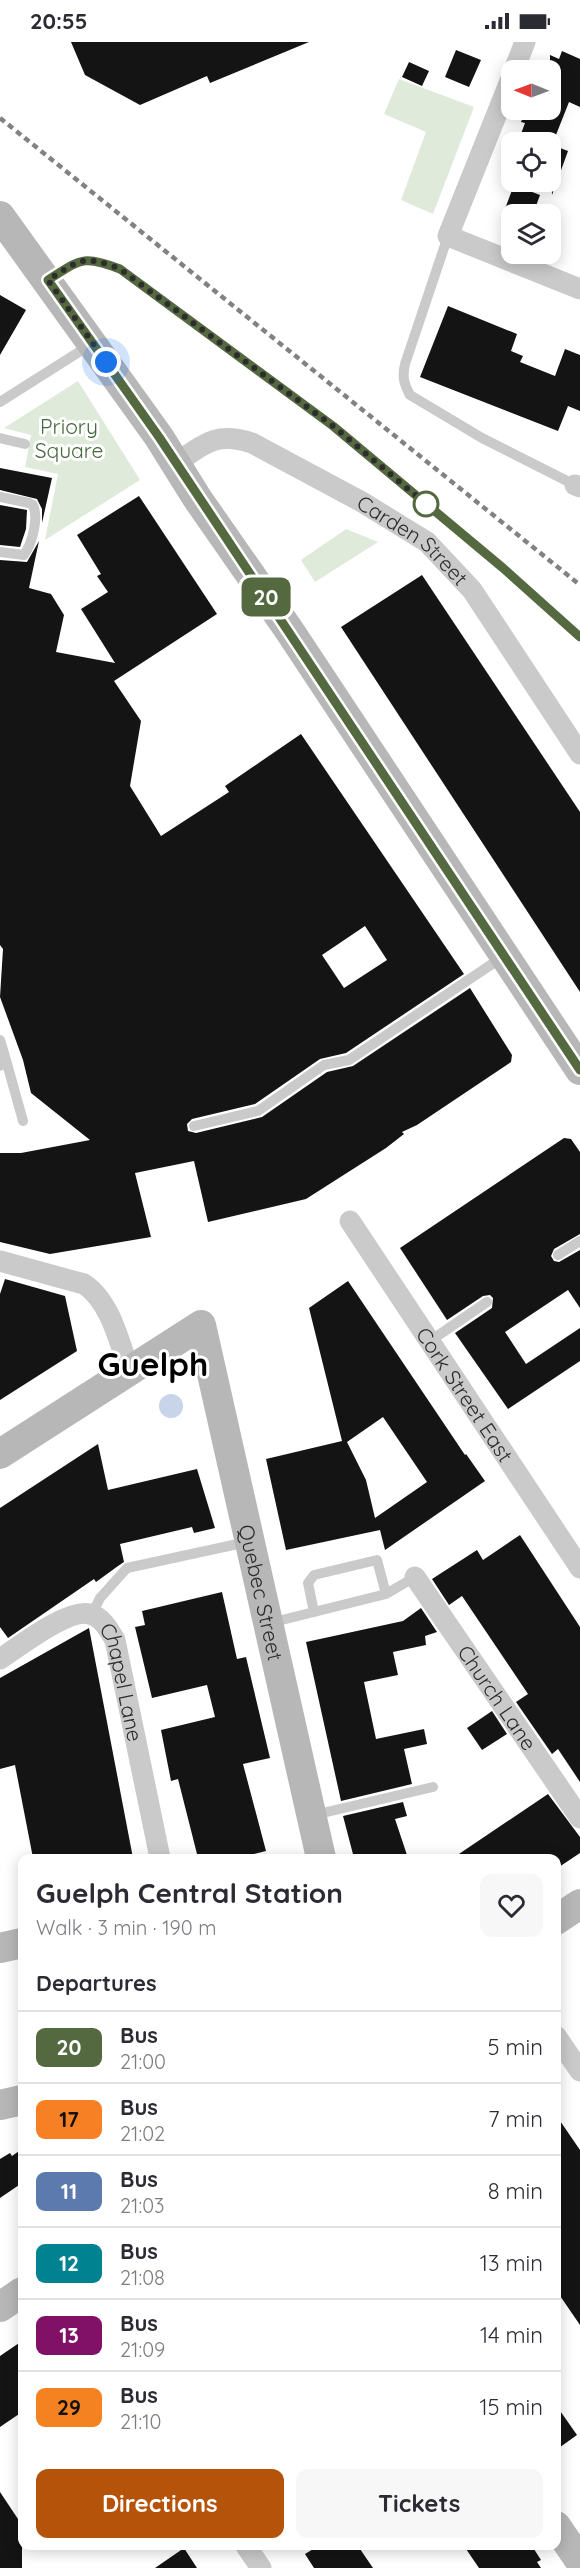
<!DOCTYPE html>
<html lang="en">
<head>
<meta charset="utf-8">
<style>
	:root { --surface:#fff; --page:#f7f7f7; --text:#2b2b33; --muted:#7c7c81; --line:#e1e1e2; --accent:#b45309 }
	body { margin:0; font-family:Quicksand,sans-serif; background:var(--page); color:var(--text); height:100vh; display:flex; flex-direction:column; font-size:22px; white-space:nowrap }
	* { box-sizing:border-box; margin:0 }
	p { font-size:20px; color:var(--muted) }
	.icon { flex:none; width:33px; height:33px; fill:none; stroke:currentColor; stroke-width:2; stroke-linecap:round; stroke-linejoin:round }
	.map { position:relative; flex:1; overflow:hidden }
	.panel { position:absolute; left:18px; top:1812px; width:543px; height:696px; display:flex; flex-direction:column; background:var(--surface); border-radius:12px; box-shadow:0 3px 15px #0003 }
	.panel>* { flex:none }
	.badge { padding:0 12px; border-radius:9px; font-size:21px; line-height:39px }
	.needle { width:39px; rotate:271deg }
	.buttons { position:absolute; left:501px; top:18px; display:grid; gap:12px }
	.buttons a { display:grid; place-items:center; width:60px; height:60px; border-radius:12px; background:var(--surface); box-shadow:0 3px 15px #0003; font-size:30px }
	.you { position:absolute; width:30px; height:30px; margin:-15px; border:4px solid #fff; border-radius:50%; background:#1a73e8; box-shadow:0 0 0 9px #1a73e833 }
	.map>.badge { position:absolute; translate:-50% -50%; box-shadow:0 0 0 3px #fff }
	h2 { padding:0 18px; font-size:22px; line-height:54px }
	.round { display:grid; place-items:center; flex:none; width:63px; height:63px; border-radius:12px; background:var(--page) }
	.head { display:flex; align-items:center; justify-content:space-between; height:102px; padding:0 18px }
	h1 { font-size:28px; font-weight:700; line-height:45px }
	.cta { display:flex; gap:12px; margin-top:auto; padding:12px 18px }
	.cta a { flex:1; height:69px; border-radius:12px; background:var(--accent); color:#fff; font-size:24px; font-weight:700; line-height:69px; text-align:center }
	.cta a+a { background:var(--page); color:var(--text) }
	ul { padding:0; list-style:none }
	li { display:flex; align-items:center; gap:18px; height:72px; padding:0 18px; border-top:2px solid var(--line) }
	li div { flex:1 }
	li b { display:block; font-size:22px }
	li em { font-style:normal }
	li .badge { min-width:66px; font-weight:700; text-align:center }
	.status { display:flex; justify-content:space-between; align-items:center; height:42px; padding:0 30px; background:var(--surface); direction:ltr }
	.status svg { height:16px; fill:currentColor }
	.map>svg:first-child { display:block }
	.green { fill:#dfeadb }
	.water { fill:#c7d4ea }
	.building { fill:#141414; fill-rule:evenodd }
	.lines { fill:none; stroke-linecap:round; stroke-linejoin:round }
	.lane { stroke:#cacaca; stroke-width:10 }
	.street { stroke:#cacaca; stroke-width:21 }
	.secondary { stroke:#b7b7b7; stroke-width:30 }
	.rail { stroke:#828282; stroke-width:4.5; stroke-dasharray:6 4.5; stroke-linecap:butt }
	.line-casing { stroke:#fff; stroke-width:14 }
	.line { stroke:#556940; stroke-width:9 }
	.walk { stroke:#2d2d2d; stroke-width:6; stroke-dasharray:0 10.8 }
	.stop-dot { fill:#fff; stroke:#556940; stroke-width:3 }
	.labels { text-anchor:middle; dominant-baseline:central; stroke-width:6; stroke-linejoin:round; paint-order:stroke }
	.park-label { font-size:21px; fill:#45673c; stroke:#fff }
	.street-label { font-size:21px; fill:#2d2d2d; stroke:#fff }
	.town-label { font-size:33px; font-weight:bold; fill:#000; stroke:#fff }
</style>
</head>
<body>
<div class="status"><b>20:55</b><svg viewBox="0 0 49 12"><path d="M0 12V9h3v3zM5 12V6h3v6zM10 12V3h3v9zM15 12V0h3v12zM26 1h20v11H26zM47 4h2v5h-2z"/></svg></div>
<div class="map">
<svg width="580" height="2526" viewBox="0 0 580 2526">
	<rect width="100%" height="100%" fill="#fff"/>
	<path class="green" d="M399,37L474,65L433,172L401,158L426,90L384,72Z
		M78,339L140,438L45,498L58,432L25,425L31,393L4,386Z
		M346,487L378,500L315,540L301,518Z"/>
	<path class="water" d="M159 1364a12 12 0 1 1 24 0a12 12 0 1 1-24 0Z"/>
	<path class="building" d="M71,0H309L210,41L207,34L140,63L85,33Z
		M456,8L481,18L469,45L445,35Z
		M562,9L580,17V65L569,60L552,103L568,109L552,153L550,100H518L525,81L521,80L526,68H550V13L559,17Z
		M409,20L429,29L422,44L402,35Z
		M514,143L540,153L533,172H503Z
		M0,253L26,268L0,313Z
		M448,264L517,292L511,309L523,314L520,320L555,334L565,307L580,313V369L568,364L558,389L420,335Z
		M0,426L52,436L42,481V467L37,457L0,448Z
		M139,454L217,572L114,639L141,679L130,744L161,794L229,750L225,744L301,692L464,932L346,1011L320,1017L255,1062L192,1077L187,1082L188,1089L196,1091L262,1075L327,1030L353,1024L470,946L512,1013L511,1020L417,1083L402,1090L404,1092L386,1106L306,1157L208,1180L194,1119L135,1131L151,1195L50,1212L0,1200V1111H21L90,1098L31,1051L23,1018L0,955L3,907L0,903V518L27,520L39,499L29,546L51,552L64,573L56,610L115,621L81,567L108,550L97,534L101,532L77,493ZM365,884L387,918L344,946L322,913Z
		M0,463L27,468L26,487L20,505L0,503Z
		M422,533L580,770V950L341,585Z
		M564,1096L571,1097L580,1110V1192L554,1207L551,1214L554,1219L559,1220L580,1208V1266L568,1248L505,1290L526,1322L580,1286V1319L508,1367L455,1291L492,1266L493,1256L490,1253L483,1254L447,1278L400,1206Z
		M5,1237L65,1254L77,1309L0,1358V1252Z
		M348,1239L465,1413L466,1412L485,1439L385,1508L380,1488L286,1508L266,1417L342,1399L309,1266ZM383,1375L427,1440L375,1476L366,1438L347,1400Z
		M98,1402L108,1448L197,1427L215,1486L194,1491L192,1485L120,1502L124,1520L118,1524L96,1540L94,1537L8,1596L0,1585V1466Z
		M520,1493L580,1585V1740L558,1707L552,1712L516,1660L528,1652L462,1554L449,1563L432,1537L477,1508L483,1518Z
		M222,1550L237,1617L246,1615L270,1716L243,1722L266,1809L237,1816H198L178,1737L171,1739L161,1688L215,1675L207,1643L152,1656L135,1585L145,1583L142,1569Z
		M421,1566L437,1590L425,1594L426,1603L393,1610L398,1633L364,1640L376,1697L424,1687L427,1702L404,1707L412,1742L341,1759L306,1600L403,1579Z
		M89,1586L133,1816H33L15,1723L0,1727V1636Z
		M492,1669L507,1692L482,1708L467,1686Z
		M548,1752L580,1795V1811L556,1827V1816H453Z
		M403,1760L407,1774L395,1777L408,1816H354L343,1774Z
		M556,2073L580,2108V2283L556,2248Z
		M22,2107V2141L0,2156V2117L10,2111L12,2114Z
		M22,2299V2370L0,2385V2314Z
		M556,2363L577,2393L556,2408Z
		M0,2450L22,2483V2526H0Z
		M318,2504H358L373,2526H314L305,2512Z
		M464,2504H532L541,2518L537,2520L541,2526H479Z
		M184,2506L197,2526H155Z"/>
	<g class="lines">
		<path class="lane" d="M448,194L405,322C402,335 404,342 410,353L482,396L575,443
			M48,238C80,218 82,212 120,227L333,384L503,526L580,595
			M0,360L90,303
			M0,396L25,402
			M0,455L29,461L33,463C39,477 32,501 24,513L0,510
			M0,998L6,1018L0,1024
			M6,1018L23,1079
			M194,1084L258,1069L324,1023L349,1018L504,914
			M558,1213L580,1199
			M430,1299L487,1260
			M314,1570L308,1541L314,1533L377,1518L386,1552
			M92,1572L100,1556L127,1526L247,1500
			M270,1581L386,1552L415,1535
			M314,1773L433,1745"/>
		<g class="street">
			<path d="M514,28L525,0"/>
			<path d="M512,34L448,194L580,247"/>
			<path id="s1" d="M175,422C204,402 216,389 252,401L362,460L427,500L472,548L580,712"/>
			<path d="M575,443L580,445"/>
			<path id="s2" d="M350,1179L580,1526"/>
			<path d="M0,1219L84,1242C110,1259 119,1299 129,1328"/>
			<path id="s3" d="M415,1535L580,1776"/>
			<path id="s4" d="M0,1617C19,1605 68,1566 90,1572C102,1575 109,1588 115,1598L160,1816"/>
			<path d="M556,1994L580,2029"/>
			<path d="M246,2504L261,2526"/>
		</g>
		<g class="secondary">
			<path d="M0,174L159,395L197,456L289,588L580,1028"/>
			<path id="s5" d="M0,1412L201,1283L321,1816"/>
			<path d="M556,1878L580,1862"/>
			<path d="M0,1906L22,1901"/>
			<path d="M0,2063L22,2058"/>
			<path d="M0,2265L22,2250"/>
			<path d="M556,2484L580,2519"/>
		</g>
		<path class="rail" d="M0,76L580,543"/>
	</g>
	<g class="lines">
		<g class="line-casing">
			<path id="line" d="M580,595L503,526L333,384L120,227C82,212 80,218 48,238L159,395L580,1028"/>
		</g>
		<use href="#line" class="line"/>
		<path class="walk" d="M106,320L48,238C80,218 82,212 120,227L333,384L426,462"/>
	</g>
	<circle class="stop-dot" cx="426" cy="462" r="12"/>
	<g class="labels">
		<g class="park-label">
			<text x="69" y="384">Priory<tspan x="69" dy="24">Square</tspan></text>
		</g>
		<g class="street-label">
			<text stroke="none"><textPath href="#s1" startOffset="273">Carden Street</textPath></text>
			<text stroke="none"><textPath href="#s2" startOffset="208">Cork Street East</textPath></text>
			<text stroke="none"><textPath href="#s5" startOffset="513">Quebec Street</textPath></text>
			<text stroke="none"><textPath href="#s4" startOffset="182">Chapel Lane</textPath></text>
			<text stroke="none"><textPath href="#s3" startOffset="146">Church Lane</textPath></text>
		</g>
		<g class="town-label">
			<text x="153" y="1321">Guelph</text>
		</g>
	</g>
</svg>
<div class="buttons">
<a><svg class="needle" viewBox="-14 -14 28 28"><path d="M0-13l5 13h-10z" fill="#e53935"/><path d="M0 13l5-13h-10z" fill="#7c7c81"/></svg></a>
<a><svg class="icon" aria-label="locate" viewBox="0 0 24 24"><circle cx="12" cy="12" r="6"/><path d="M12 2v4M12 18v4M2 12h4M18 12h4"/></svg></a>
<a><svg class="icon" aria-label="layers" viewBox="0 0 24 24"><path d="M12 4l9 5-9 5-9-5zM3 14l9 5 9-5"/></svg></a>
</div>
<div class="you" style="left:106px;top:320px"></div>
<b class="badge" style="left:266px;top:555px;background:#556940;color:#fff">20</b>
<section class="panel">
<div class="head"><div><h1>Guelph Central Station</h1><p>Walk · 3 min · 190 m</p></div><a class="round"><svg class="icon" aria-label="heart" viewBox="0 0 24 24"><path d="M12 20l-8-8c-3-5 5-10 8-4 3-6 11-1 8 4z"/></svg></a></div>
<h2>Departures</h2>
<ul>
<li><span class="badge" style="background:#556940;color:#fff">20</span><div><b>Bus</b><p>21:00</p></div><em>5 min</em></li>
<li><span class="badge" style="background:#f78025;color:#111">17</span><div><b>Bus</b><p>21:02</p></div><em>7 min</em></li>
<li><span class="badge" style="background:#5c7aae;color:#fff">11</span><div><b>Bus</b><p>21:03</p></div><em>8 min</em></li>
<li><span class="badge" style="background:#008290;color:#fff">12</span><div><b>Bus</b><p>21:08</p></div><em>13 min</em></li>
<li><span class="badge" style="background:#811167;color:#fff">13</span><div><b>Bus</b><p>21:09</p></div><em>14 min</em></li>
<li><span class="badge" style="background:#f58220;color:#111">29</span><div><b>Bus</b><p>21:10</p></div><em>15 min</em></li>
</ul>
<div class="cta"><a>Directions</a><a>Tickets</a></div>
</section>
</div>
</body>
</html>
